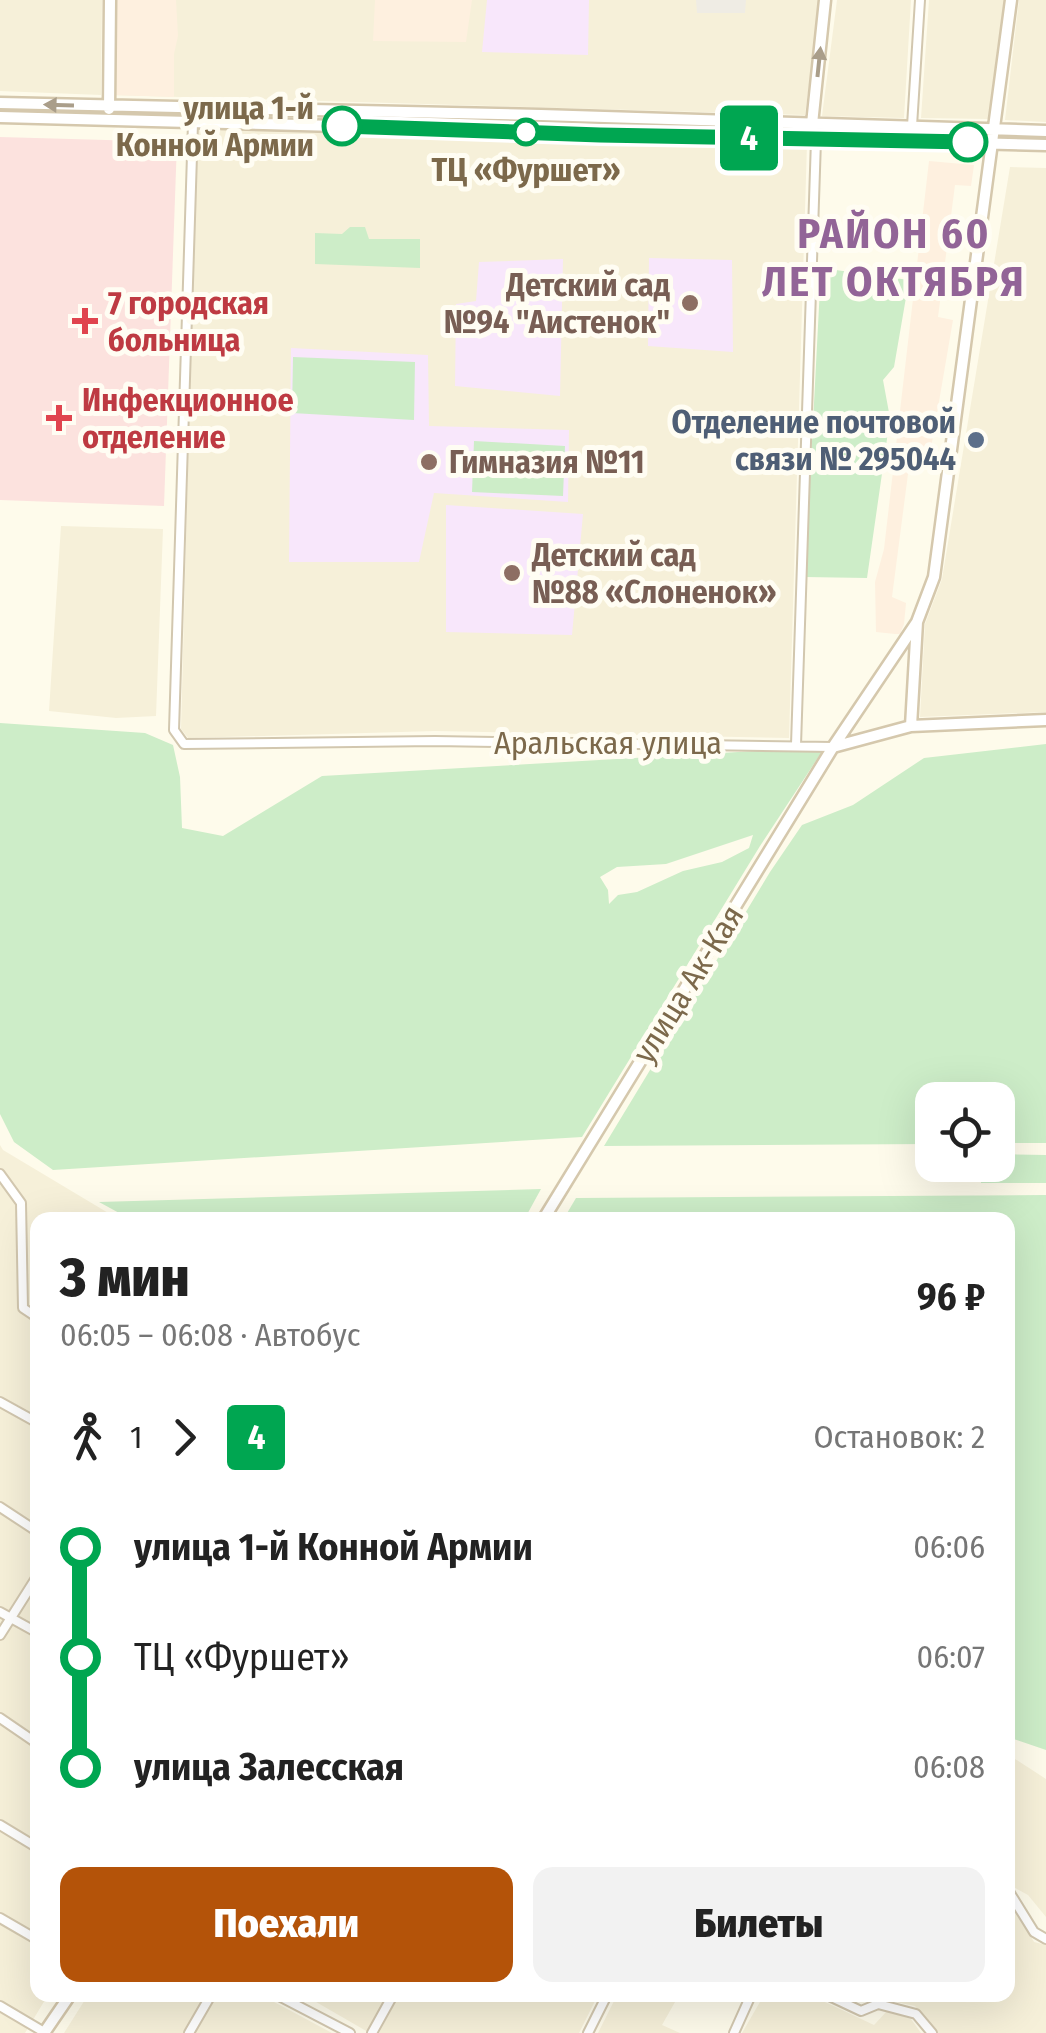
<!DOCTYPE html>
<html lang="ru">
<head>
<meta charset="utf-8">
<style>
	:root { --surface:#fff; --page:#f2f2f2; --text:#222; --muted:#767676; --accent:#b45309 }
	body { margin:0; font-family:"Fira Sans Condensed",sans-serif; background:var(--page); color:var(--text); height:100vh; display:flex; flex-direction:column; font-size:38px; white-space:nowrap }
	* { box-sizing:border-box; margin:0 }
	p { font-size:32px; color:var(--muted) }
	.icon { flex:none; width:55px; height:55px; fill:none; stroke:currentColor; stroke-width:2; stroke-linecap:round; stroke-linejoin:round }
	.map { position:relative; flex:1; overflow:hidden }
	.sheet { position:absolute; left:30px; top:1212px; width:985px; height:790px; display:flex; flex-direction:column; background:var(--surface); border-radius:20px; box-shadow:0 10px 40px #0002 }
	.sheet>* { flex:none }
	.badge { padding:0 20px; border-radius:8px; font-size:35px; line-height:65px }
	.controls { position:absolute; left:915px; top:1082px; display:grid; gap:20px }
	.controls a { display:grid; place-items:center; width:100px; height:100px; border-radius:20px; background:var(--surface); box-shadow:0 10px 40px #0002; font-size:50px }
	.map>.badge { position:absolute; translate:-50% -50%; box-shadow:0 0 0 5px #fff }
	.legs { display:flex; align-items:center; gap:15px; height:110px; padding:0 30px; font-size:32px }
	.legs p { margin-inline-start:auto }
	.head { display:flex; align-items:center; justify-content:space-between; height:170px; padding:0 30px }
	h1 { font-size:55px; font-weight:800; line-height:75px }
	.action { display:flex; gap:20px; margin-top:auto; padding:20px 30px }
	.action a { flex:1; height:115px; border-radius:20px; background:var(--accent); color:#fff; font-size:40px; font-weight:800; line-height:115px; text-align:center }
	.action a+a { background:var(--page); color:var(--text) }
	ul { padding:0 30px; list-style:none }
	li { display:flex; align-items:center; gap:35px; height:110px; font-size:38px }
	li i { display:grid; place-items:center; width:15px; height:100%; margin:0 12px; background:currentColor }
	li i::after { content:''; width:25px; height:25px; margin:-12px; border:8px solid; border-radius:50%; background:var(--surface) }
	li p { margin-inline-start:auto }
	li:first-child i { background:linear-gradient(#0000 50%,currentColor 0) }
	li:last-child i { background:linear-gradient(currentColor 50%,#0000 0) }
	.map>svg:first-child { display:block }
	.residential { fill:#f6f0d9 }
	.commercial { fill:#fef0df }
	.industrial { fill:#efece4 }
	.education { fill:#f8e7fb }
	.medical { fill:#fce2de }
	.green { fill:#cdedc8; fill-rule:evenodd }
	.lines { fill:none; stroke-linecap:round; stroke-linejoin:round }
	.street-casing { stroke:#d2c7af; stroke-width:12 }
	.secondary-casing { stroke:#d5c8ad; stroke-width:15 }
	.street { stroke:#fff; stroke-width:8 }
	.secondary { stroke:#fff; stroke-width:10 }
	.oneway { fill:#aa9e8a }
	.line-1-casing { stroke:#fff; stroke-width:22 }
	.line-1 { stroke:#00a651; stroke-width:15 }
	.stop-1-dot { fill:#fff; stroke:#00a651; stroke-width:5 }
	.education-dot { fill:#8d6e63; stroke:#fffdf3; stroke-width:4 }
	.health-dot { fill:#e0444e; stroke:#fffdf3; stroke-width:4 }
	.service-dot { fill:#5c6f8a; stroke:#fffdf3; stroke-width:4 }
	.labels { text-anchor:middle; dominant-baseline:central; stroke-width:10; stroke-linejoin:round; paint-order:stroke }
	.stop-label { font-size:32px; font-weight:bold; fill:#7c694b; stroke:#fffdf3; text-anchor:end }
	.education-label { font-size:32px; font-weight:bold; fill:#785e54; stroke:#fffdf3; text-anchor:start }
	.health-label { font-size:32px; font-weight:bold; fill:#be3a42; stroke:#fffdf3; text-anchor:start }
	.service-label { font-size:32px; font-weight:bold; fill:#4e5e75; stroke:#fffdf3; text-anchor:end }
	.street-label { font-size:32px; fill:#7c694b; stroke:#fffdf3 }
	.district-label { font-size:42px; font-weight:bold; letter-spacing:2.5px; fill:#926497; stroke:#fffdf3 }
</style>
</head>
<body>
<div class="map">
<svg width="1046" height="2033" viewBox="0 0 1046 2033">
	<rect width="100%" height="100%" fill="#fefbeb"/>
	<path class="residential" d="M0,0H102L101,95L0,91Z
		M115,0H820L805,115L112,95Z
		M837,0H911L904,118L822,116Z
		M929,0H1004L988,119L921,118Z
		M1019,0H1046V122L1005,120Z
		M197,124L807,144L789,738L435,731L188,738L181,729Z
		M1010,167L1046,168V712L920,717L925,624L942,579Z
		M61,526L163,529L156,716L116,718L49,711Z
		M0,1145L3,1150L120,1220H38V1995H48L25,2033H0Z
		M1012,1757L1046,1779V1917L1028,1895L1008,1884V1766Z
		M1008,1898L1034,1942L1046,1945V2033H936L915,2006L886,2000L889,1995H1008Z
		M88,1995H261L332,2033H64Z
		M304,1995H388L368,2032Z
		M399,1995H598L579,2033H379Z
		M617,1995H679L662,2025L680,2033H598Z
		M764,1995H810L874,2025L887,2011L911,2019L921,2033H742Z"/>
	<path class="commercial" d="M115,0H176L178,36L174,54V97L112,95Z
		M375,0H472L466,42L373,41Z
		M929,161L974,165L971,186L955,185L938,317L953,320L930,454L911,451L892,597L906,603L904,624L900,634H895L876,632L875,582L884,549Z"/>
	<path class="industrial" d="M696,0H746L745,13H697Z"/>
	<path class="education" d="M487,0H589L588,55L482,52Z
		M649,258L732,260L733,352L648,346Z
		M563,259L560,396L455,386L456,304L476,301L479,262Z
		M291,348L428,355L429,426L569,430L568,502L434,493L419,562H289Z
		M446,505L583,514L572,635L446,632Z"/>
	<path class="medical" d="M0,137L177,142L164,506L0,500Z"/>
	<path class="green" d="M350,227H365L369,239H420V268L315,264V233L342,234Z
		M821,268L909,280L894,367L883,380L890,418L867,578L805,577Z
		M293,357L415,362L414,420L292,413Z
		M474,441L565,446L563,496L472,492Z
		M0,723L145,733L173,745L180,777L182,828L223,836L322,776L825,747L760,846L582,1137L53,1170L14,1142L0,1114ZM753,835L749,848L722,862L683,871L637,892L618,895L609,904L608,890L600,877L617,867L666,864Z
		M1046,744V1143H998V1100H932V1144L604,1146L770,872L802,825L853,805L924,758Z
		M998,1154L1046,1155V1183H981V1165H998Z
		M541,1189L524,1220H132L99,1202Z
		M1046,1195V1750L1008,1737V1220H563L576,1198Z"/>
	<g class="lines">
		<g class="street-casing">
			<path id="street" d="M193,123L174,730L184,744L435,741L833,747
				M912,126L920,0
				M796,745L816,140
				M0,1174L21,1203L23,1308L38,1318
				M0,1402L38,1423
				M0,1507L38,1532
				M0,1612L38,1633
				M0,1635L38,1575
				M0,1718L38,1744
				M0,1825L38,1848
				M1008,1890L1034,1932L1046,1939
				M0,1918L38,1940
				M277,1995L350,2033
				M827,1995L861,2011L878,2004L882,1995
				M878,2004L916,2014L932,2033
				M0,2006L44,2032
				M189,2033L211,1995
				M372,2033L393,1995
				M588,2033L607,1995
				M734,2033L751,1995"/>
		</g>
		<g class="secondary-casing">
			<path id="secondary" d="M0,103L541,115L1046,131
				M109,109L110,0
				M0,117L1046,145
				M812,124L825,0
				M911,726L917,622
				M833,747L911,726L1046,720
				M543,1220L833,747L917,622L934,577L1011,0
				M44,2033L70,1995"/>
		</g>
		<use href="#street" class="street"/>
		<use href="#secondary" class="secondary"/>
	</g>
	<defs><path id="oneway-solid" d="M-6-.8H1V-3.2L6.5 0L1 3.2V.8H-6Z" transform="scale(2.5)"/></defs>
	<g class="oneway">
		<use href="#oneway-solid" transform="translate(819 62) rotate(-84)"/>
		<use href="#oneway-solid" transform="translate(59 105) rotate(-178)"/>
	</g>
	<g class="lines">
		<g class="line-1-casing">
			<path id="line-1" d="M342,126L600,135L968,142"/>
		</g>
		<use href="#line-1" class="line-1"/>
	</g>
	<g class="stop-1-dot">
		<circle cx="342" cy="126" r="18"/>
		<circle cx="526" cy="132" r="12"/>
		<circle cx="968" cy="142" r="18"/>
	</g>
	<g class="education-dot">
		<circle cx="690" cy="303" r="10"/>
		<circle cx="429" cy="462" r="10"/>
		<circle cx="512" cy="573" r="10"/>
	</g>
	<g class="health-dot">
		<path d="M80 306h10v10h10v10h-10v10h-10v-10h-10v-10h10z"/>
		<path d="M54 403h10v10h10v10h-10v10h-10v-10h-10v-10h10z"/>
	</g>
	<circle class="service-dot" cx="976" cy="440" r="10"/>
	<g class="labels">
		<g class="stop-label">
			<text x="314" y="108">улица 1-й<tspan x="314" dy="37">Конной Армии</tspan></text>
			<text x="526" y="170" text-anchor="middle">ТЦ «Фуршет»</text>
		</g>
		<g class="education-label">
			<text x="670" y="285" text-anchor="end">Детский сад<tspan x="670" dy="37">№94 "Аистенок"</tspan></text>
			<text x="449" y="462">Гимназия №11</text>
			<text x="532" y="555">Детский сад<tspan x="532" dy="37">№88 «Слоненок»</tspan></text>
		</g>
		<g class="health-label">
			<text x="108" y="303">7 городская<tspan x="108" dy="37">больница</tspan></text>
			<text x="82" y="400">Инфекционное<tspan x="82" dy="37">отделение</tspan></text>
		</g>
		<g class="service-label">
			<text x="956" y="422">Отделение почтовой<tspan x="956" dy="37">связи № 295044</tspan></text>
		</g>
		<g class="street-label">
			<text x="608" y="743">Аральская улица</text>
			<text transform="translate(688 984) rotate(-58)">улица Ак-Кая</text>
		</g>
		<g class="district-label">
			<text x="894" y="234">РАЙОН 60<tspan x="894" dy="48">ЛЕТ ОКТЯБРЯ</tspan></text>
		</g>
	</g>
</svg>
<div class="controls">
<a><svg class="icon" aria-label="locate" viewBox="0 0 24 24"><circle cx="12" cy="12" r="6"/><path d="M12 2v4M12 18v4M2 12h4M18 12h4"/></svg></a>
</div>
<b class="badge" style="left:749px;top:138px;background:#00a651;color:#fff">4</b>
<section class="sheet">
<div class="head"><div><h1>3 мин</h1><p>06:05 – 06:08 · Автобус</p></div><b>96 ₽</b></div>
<div class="legs"><svg class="icon" aria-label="walk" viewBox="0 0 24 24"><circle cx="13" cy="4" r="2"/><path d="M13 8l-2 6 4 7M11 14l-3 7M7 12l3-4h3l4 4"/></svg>1<svg class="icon" aria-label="forward" viewBox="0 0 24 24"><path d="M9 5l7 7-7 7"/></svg><b class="badge" style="background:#00a651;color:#fff">4</b><p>Остановок: 2</p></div>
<ul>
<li><i style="color:#00a651"></i><b>улица 1-й Конной Армии</b><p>06:06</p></li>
<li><i style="color:#00a651"></i><span>ТЦ «Фуршет»</span><p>06:07</p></li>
<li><i style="color:#00a651"></i><b>улица Залесская</b><p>06:08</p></li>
</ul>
<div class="action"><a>Поехали</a><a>Билеты</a></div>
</section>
</div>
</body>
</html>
